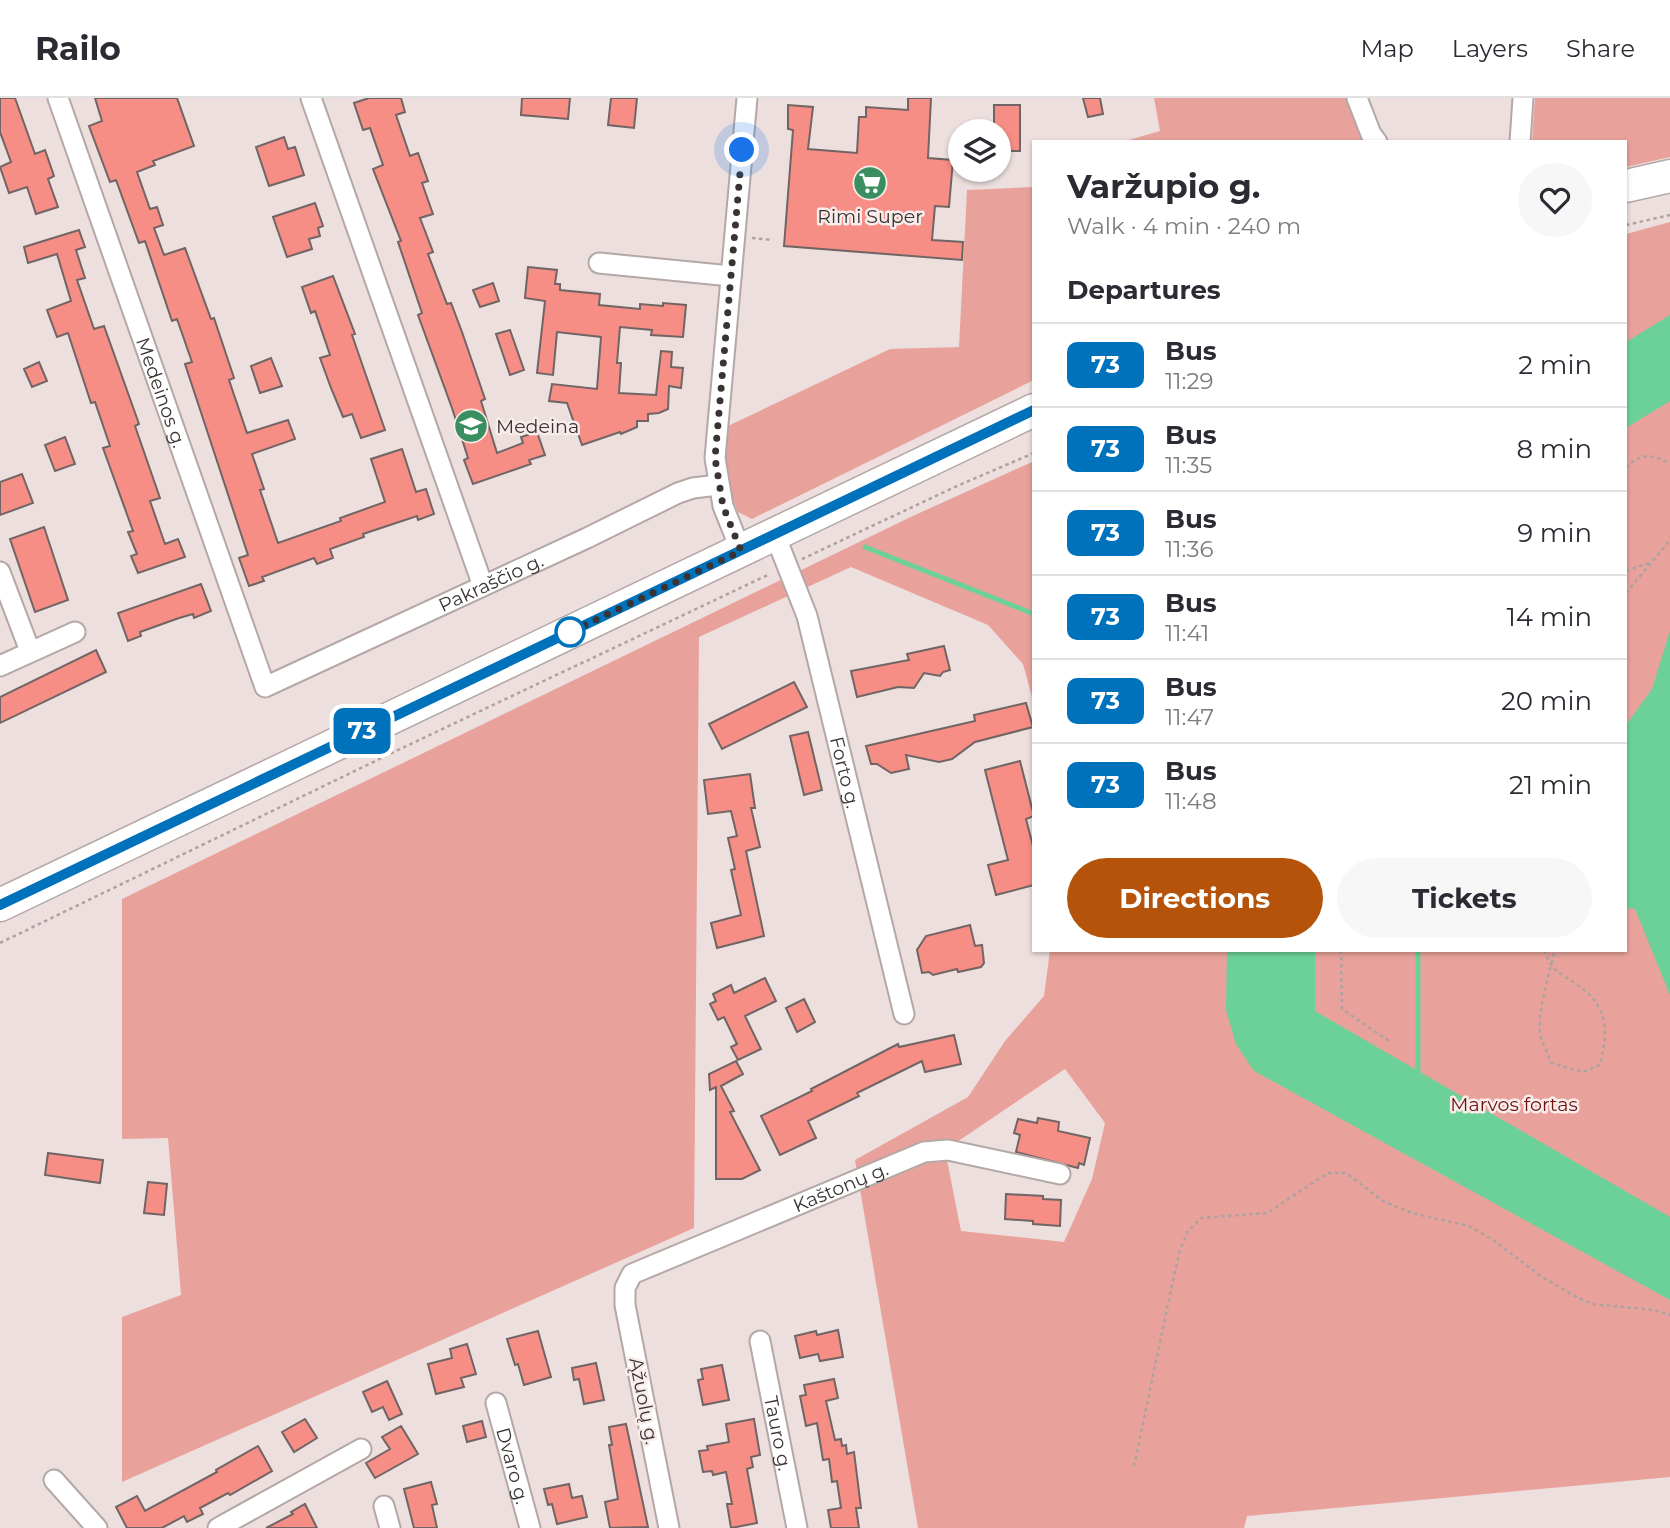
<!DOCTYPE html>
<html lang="en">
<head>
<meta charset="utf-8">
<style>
	:root { --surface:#fff; --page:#f7f7f7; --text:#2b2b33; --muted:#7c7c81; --line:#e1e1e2; --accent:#b45309 }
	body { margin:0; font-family:Montserrat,sans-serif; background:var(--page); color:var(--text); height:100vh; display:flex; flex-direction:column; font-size:26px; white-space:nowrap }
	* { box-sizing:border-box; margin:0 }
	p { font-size:23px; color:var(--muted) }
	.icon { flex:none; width:38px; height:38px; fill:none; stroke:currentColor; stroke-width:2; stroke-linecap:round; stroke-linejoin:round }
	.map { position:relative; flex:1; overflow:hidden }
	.drawer { position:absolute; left:1032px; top:42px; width:595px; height:812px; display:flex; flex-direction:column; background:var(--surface); border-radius:0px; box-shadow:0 2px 5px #0004 }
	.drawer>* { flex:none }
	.badge { padding:0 14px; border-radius:10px; font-size:24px; line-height:46px }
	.tools { position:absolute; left:948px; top:21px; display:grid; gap:14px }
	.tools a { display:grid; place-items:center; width:63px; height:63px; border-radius:50%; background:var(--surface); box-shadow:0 2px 5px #0004; font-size:35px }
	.you { position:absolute; width:35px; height:35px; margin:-18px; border:5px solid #fff; border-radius:50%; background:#1a73e8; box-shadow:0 0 0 10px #1a73e833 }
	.map>.badge { position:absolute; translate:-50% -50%; box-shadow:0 0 0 4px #fff }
	h2 { padding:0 35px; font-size:26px; line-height:63px }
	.round { display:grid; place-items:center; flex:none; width:74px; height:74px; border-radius:37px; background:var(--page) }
	.summary { display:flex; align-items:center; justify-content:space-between; height:119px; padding:0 35px }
	h1 { font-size:33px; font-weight:700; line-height:52px }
	.primary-button { display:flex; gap:14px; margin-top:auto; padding:14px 35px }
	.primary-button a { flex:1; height:80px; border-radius:42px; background:var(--accent); color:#fff; font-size:28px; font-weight:700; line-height:80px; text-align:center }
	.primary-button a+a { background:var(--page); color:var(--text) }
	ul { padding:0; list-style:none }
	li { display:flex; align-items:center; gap:21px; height:84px; padding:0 35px; border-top:2px solid var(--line) }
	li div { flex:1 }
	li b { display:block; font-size:26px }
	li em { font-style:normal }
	li .badge { min-width:77px; font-weight:700; text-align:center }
	header { display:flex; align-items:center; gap:42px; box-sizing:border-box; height:98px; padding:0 35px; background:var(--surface); border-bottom:2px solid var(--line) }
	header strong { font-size:33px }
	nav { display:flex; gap:38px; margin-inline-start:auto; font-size:24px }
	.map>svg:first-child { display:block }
	.green { fill:#e9a29b; fill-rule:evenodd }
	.water { fill:#6cd198 }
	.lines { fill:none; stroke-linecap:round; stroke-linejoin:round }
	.stream { stroke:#6cd198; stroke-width:5 }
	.building { fill:#f68e85; stroke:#706564; stroke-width:2 }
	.minor-casing { stroke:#b4a8a6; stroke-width:23 }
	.primary-casing { stroke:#b4a8a6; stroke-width:35 }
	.path { stroke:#aca2a1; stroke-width:2.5; stroke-dasharray:3.5 3.5; stroke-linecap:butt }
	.minor { stroke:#fff; stroke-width:19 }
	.primary { stroke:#fff; stroke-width:32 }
	.line-casing { stroke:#fff; stroke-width:16 }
	.line { stroke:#0072bc; stroke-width:10 }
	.walk { stroke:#393433; stroke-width:7; stroke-dasharray:0 12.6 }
	.stop-dot { fill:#fff; stroke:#0072bc; stroke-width:3.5 }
	.labels { text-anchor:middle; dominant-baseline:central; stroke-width:5; stroke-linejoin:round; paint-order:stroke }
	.poi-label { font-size:19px; fill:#393433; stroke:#f9edeb }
	.street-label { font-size:19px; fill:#393433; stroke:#f9edeb }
	.park-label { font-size:19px; fill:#6e1214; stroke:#f9edeb }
</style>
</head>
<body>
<header>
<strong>Railo</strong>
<nav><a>Map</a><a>Layers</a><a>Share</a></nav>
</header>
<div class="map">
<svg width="1670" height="1430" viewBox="0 0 1670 1430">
	<rect width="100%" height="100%" fill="#ecdfde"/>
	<path class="green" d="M1154,0H1350L1370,44H1122L1160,33Z
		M1535,0H1670V59L1626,69V44H1532Z
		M1034,89V282L752,421L738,414C725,385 723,358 728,328L890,251L959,249L967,92Z
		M1670,124V1379L1247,1418L1244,1430H918L855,1062L968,999L1005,943L1044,898L1050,852H1626V136ZM1065,971L1105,1025L1092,1081L1064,1144L961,1133L945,1052Z
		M1034,363V606L1023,566L988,527L851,469L699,539L694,1130L122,1384V1219L181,1197L168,1040L122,1041V801L915,417Z"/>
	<path class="water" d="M1670,217V303L1626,330V244Z
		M1670,533V897L1635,811L1626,810V627L1652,591Z
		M1227,852H1315V913L1670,1119V1202L1254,973L1236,946L1226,912Z"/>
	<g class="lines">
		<path class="stream" d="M865,449L1034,516
			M1418,973V852"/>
	</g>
	<path class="building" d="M0,0H15L35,56L45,52L54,78L48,81L58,109L36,116L27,89L9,95L0,69L11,64L0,34Z
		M95,0H177L194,48L153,63L155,67L137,74L150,111L157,109L163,127L154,130L164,157L185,150L211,221L214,220L234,280L229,282L247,335L288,322L295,341L252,356L264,391L260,392L278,445L341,423L340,420L385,404L371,361L402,351L416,394L426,391L434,416L418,422L417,418L363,436L364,439L330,451L333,460L317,466L314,460L262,479L264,483L249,488L239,460L248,457L185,266L192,264L177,221L172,223L145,143L139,145L116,82L110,84L89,28L102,23Z
		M369,0H401L405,14L396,17L410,58L418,55L428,83L422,85L433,116L420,120L433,154L428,156L447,206L451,205L462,234L485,301L481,303L497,355L523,345L521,339L537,334L545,357L529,362L531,366L473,386L464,362L468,360L452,310L418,217L422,215L398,144L401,143L373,71L383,67L370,30L363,32L354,5Z
		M522,0H570L568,21L521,17Z
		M611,0H637L634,30L608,27Z
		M908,0H931L928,60L953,62L949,109L935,108L932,142L963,144L962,162L784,148L793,32L788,31V7L813,9L808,51L857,55L859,19H866V9L908,12Z
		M1083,0H1100L1103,16L1088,19Z
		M994,7H1020V53H999V33H994Z
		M284,39L288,51L295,49L304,77L269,88L256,49Z
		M315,105L323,128L318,130L320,138L309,141L312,151L287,159L273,119Z
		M79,132L85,149L76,152L85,180L77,182L94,231L104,228L139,326L135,328L160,400L150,403L165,446L178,441L185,459L138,475L131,458L137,456L128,434L133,433L103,350L110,348L95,304L91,305L68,235L57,239L47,212L71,203L57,156L28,165L24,149Z
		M528,169L557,172L555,186H560V192L600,196L599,207L640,211V206L663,208V205L686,207L683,239L651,237L652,232L620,229L617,265H621L619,295L656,297L661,253L672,254L671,269L683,270L681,290L669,288L668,311L659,315L648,316V323H637V329L621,336L620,334L582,347L567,305L549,303L552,286L597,291L601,239L557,234L553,277L537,275L545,203L525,200Z
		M333,178L355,236L352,237L385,332L361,340L352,316L343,319L331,290L320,260L330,257L315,213L311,215L302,189Z
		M493,185L499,203L480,209L473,192Z
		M510,232L524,272L510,277L496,236Z
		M271,260L282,288L260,295L251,268Z
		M39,264L47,283L32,289L24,271Z
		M65,339L75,366L55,373L45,347Z
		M22,376L33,405L0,417V384Z
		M44,429L68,502L35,514L10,441Z
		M201,486L211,513L194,520L193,516L179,520L140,534L141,538L128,543L118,515Z
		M944,548L950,572L943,574L940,578L924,575L914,590L898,589L857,599L851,573L909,562L907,556Z
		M96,552L106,574L0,625V599Z
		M794,584L807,609L722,651L709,626Z
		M1026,605L1033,629L975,644L952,661L939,664L906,657L909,671L891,675L877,666H871L866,648L975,623L974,617Z
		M808,634L822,692L804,697L790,638Z
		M1020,663L1034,718L1026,721L1034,752V787L996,797L988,767L1008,762L985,672Z
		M750,676L755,710H751L760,749L746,753L764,838L717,850L711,825L741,817L731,772L735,771L728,740L737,738L731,713L708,716L704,682Z
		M970,827L975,848L982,847L984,865L981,869L958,874L957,871L933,877L929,874L922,875L917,852L926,838Z
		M765,880L776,903L745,918L761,951L738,962L731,949L737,946L724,919L718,922L710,906L716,903L713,896L731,887L734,895Z
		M804,901L815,924L797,934L786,910Z
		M954,937L961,966L925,974L922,963L857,995L859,998L808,1023L816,1040L780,1057L761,1018L812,993L811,991L898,946L899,949Z
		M736,963L743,976L721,988L734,1013L730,1014L760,1072L742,1081H716V989L710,992L709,976Z
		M1038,1020L1059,1024L1058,1033L1090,1040L1084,1067L1079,1065L1078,1070L1016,1054L1020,1037L1014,1035L1018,1021L1037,1025Z
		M48,1055L103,1062L100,1085L45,1077Z
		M148,1084L167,1086L164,1117L144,1115Z
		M1006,1096L1043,1098V1101L1061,1102L1060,1128L1033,1126V1123L1005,1121Z
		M838,1232L843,1259L820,1263L818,1256L800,1260L795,1238L816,1233L817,1237Z
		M538,1233L551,1279L524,1287L518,1266L515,1267L507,1241Z
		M467,1246L476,1276L461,1280L464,1289L436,1296L428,1266L452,1260L450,1251Z
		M596,1265L604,1302L584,1306L579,1281L574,1282L572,1270Z
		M722,1267L729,1302L703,1307L698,1282L703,1281L701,1271Z
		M834,1281L838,1300L826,1303L835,1342L841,1341L842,1348L846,1347L847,1356L854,1354L861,1410H856L859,1430H831L828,1412L841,1410L837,1383L832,1384L829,1361L823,1362L817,1325L806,1328L800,1298L806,1297L804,1287Z
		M387,1283L402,1316L389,1322L383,1309L372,1314L363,1294Z
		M305,1321L317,1340L294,1354L282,1334Z
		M754,1321L760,1357L751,1359L753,1369L747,1371L757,1425L731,1430L727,1406H732L726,1374L713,1377L712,1373L703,1374L699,1353L708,1352L707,1348L729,1344L726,1326Z
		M482,1323L486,1339L467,1344L463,1328Z
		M626,1326L648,1429L610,1430L605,1404L618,1401L609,1347H612L609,1329Z
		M401,1328L418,1356L375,1380L366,1365L390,1351L382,1339Z
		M258,1348L272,1373L230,1397L228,1395L200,1410L203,1416L187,1424L184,1418L162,1430H127L116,1409L137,1398L145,1413L217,1374L216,1372Z
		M431,1384L437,1406L432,1407L437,1430H414L404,1391Z
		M569,1386L572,1400L582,1398L587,1419L557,1426L552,1406L548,1407L544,1391Z
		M305,1406L317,1430H266L293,1416L291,1414Z"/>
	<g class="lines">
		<g class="minor-casing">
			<g id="minor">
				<path id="s1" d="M58,0L265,589L587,440L678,395L693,390L718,387"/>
				<path d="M311,0L483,488"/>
				<path d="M1357,0L1371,36L1377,44"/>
				<path d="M1520,44L1523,0"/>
				<path d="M599,165L731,178"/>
				<path id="s2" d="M775,437L807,518L904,916"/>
				<path d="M741,453L723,408L715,360L747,0"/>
				<path d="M0,474L30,553"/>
				<path d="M0,568L75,534"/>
				<path id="s3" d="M760,1243L797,1430"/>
				<path id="s4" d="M496,1305L530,1430"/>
				<path d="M54,1382L97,1430"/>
				<path d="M384,1408L390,1430"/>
				<path d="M218,1430L361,1351"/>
				<path id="s5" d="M669,1430L625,1207V1190L632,1176L924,1054L948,1052L1060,1076"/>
			</g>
		</g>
		<g class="primary-casing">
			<path id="primary" d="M1626,88L1670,78
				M0,807L1034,312"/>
		</g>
		<path class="path" d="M1626,127L1670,117
			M752,140L773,142
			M1626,370C1641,354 1652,356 1670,366
			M802,461L957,388L1034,355
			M1626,473L1649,465
			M1626,495L1670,442
			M0,845L398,652L770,476
			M1341,852L1342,911L1389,943
			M1544,852C1553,875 1559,874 1578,887C1609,910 1608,933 1600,967L1583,974L1551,965C1548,955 1541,944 1540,934C1537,917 1550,871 1555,852
			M1134,1368L1169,1201L1180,1152L1188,1133L1201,1120L1267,1115L1328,1075H1346L1383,1103L1412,1115L1469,1128L1492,1141L1539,1177L1578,1200L1593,1206L1654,1212L1670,1217"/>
		<use href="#minor" class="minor"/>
		<use href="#primary" class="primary"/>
	</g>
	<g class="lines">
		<g class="line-casing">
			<path id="line" d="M0,807L1034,312"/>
		</g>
		<use href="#line" class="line"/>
		<path class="walk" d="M570,534L566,536L741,453L723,408L715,360L742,52"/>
	</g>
	<defs>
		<g id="supermarket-disc" transform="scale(1.75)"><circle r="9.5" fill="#3a8e60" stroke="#f9edeb"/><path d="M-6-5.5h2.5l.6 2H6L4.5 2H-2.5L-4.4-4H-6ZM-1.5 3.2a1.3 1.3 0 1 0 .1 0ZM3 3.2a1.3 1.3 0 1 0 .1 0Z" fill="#fff"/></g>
		<g id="school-disc" transform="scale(1.75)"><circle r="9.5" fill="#3a8e60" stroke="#f9edeb"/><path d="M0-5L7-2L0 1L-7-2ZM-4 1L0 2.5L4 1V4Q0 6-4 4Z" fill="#fff"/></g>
	</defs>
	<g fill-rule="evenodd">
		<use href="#supermarket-disc" x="870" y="85"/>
		<use href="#school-disc" x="471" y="328"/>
	</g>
	<circle class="stop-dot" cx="570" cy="534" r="14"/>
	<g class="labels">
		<g class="poi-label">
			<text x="870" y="118">Rimi Super</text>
			<text x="496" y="328" text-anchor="start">Medeina</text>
		</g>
		<g class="street-label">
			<text stroke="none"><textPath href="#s1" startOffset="312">Medeinos g.</textPath></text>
			<text stroke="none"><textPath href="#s1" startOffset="873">Pakraščio g.</textPath></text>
			<text stroke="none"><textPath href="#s2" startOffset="248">Forto g.</textPath></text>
			<text stroke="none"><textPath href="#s5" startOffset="486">Kaštonų g.</textPath></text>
			<text transform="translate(644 1303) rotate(79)">Ąžuolų g.</text>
			<text stroke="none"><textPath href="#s3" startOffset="94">Tauro g.</textPath></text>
			<text stroke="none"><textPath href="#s4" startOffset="65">Dvaro g.</textPath></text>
		</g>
		<g class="park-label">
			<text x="1514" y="1006">Marvos fortas</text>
		</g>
	</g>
</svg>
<div class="tools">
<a><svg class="icon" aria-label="layers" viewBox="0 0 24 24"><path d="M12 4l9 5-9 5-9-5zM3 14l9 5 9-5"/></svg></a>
</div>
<div class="you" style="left:742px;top:52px"></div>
<b class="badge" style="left:362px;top:633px;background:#0072bc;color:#fff">73</b>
<section class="drawer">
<div class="summary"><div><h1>Varžupio g.</h1><p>Walk · 4 min · 240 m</p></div><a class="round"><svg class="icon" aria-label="heart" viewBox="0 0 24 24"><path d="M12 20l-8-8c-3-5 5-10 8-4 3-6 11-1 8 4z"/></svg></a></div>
<h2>Departures</h2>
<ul>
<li><span class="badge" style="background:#0072bc;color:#fff">73</span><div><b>Bus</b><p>11:29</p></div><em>2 min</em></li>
<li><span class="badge" style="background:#0072bc;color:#fff">73</span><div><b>Bus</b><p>11:35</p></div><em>8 min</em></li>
<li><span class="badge" style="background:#0072bc;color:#fff">73</span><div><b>Bus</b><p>11:36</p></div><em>9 min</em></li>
<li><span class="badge" style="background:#0072bc;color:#fff">73</span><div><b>Bus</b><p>11:41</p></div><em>14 min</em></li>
<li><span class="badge" style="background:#0072bc;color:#fff">73</span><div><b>Bus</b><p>11:47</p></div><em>20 min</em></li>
<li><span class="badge" style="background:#0072bc;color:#fff">73</span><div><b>Bus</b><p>11:48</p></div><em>21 min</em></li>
</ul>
<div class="primary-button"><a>Directions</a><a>Tickets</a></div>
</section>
</div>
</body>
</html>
